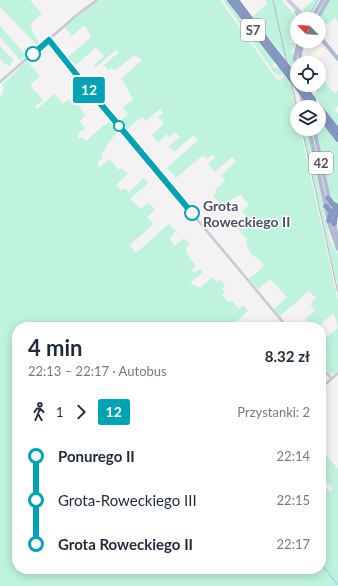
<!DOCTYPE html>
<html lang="pl">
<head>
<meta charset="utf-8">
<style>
	:root { --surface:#fff; --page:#f6f6f7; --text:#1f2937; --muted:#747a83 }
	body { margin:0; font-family:Lato,sans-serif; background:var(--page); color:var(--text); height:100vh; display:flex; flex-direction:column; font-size:15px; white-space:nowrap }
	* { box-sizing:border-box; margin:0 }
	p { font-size:13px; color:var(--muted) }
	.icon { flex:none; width:22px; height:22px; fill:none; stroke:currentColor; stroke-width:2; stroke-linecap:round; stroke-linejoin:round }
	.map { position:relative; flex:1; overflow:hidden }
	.sheet { position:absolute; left:12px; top:322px; width:314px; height:252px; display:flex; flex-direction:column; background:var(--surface); border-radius:16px; box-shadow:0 2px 10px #0003 }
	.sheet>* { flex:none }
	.badge { padding:0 8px; border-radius:3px; font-size:14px; line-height:26px }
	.needle { width:26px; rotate:295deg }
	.controls { position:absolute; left:290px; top:12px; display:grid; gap:8px }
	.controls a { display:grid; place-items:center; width:36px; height:36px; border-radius:50%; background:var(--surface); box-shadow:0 2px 10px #0003; font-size:20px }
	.map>.badge { position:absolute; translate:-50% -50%; box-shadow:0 0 0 2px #fff }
	.legs { display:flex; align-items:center; gap:6px; height:44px; padding:0 16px; font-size:13px }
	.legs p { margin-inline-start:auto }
	.overview { display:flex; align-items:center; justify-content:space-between; height:68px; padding:0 16px }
	h1 { font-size:22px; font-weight:700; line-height:30px }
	ul { padding:0 16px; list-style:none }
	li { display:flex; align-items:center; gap:14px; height:44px; font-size:15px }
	li i { display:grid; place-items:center; width:6px; height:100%; margin:0 5px; background:currentColor }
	li i::after { content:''; width:10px; height:10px; margin:-5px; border:3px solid; border-radius:50%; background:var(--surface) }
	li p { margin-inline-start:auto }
	li:first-child i { background:linear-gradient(#0000 50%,currentColor 0) }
	li:last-child i { background:linear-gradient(currentColor 50%,#0000 0) }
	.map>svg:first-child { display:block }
	.commercial { fill:#fefced }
	.green { fill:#bff3dd }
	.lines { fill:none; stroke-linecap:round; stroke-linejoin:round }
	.stream { stroke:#8ac9f3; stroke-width:1 }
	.highway-casing { stroke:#7284af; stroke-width:5.5 }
	.street { stroke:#c5cbd7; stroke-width:2.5 }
	.secondary { stroke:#c4cbdb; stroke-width:3.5 }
	.primary { stroke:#b0bbd2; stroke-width:4 }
	.highway { stroke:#8799c3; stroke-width:4.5 }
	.rail { stroke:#b4b5bd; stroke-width:1 }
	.highway-bridge-casing { stroke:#7284af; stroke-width:5.5; stroke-linecap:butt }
	.highway-bridge { stroke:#8799c3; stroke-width:4.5 }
	.line-1-casing { stroke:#fff; stroke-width:9 }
	.line-1 { stroke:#00a3b4; stroke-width:6 }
	.stop-1-dot { fill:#fff; stroke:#00a3b4; stroke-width:2 }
	.labels { text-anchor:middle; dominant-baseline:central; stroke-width:3; stroke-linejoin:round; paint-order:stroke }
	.shield { fill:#fff; stroke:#7f8590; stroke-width:1 }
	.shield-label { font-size:13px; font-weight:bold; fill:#485161 }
	.stop-label { font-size:14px; font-weight:bold; fill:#485161; stroke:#fff; text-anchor:start }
</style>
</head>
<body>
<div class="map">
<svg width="338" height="586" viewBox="0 0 338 586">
	<rect width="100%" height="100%" fill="#f4f2f2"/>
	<path class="commercial" d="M320,46L325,51L311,63H309L305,59Z"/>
	<path class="green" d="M0,0H30L42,14L30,24C33,27 31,29 33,33C35,37 38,39 39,44L37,45L35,43L0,7Z
		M99,0H220L277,80L282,79L284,75L290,82L297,114V129H300L338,301V371L334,374H329L321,365V350L324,347L321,342L338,328L334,313L317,327H305L307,319L306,318L315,310L310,304L316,298L309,291L280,316L274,309L287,297L270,279L258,289L249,279L264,266L262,262L250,253L246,243L247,239L238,229L249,220L242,211L248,206V204L241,195L234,198L223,208L213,196L217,192L215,190L225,181L221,176L236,161L232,157L215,172L208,164L215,158L212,155L207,159L203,155L176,178L167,168L198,140L194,135L174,152L169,146L180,137L175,132L169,137L167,134L158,142L152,135L164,123L158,117L163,113L160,109L146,121L142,117L126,130L119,122L128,114L123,108L133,99C129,92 127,85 121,79L142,60L134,55L115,71L111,68L108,70L104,65L119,52L116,50L96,67L94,65L104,56L96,47L74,67L67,58L89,39L91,36L85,26H83L72,36L65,27L85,10Z
		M223,0H227L276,62L272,66L276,68L279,67L283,73L281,76L275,74Z
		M266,0H282L297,18L294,29L295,42L292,40V35L289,43H295L292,51L295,70L252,17L267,4Z
		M314,0H319L311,14L305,13L302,10Z
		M330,0H338V22L335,18L319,31V19Z
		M0,26L26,55L21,61L0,37Z
		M0,46L13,60L10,66L5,64L0,59Z
		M27,61L40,76L30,85L43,100L35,106L37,109L54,94L63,104L68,100L74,99C78,104 81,110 85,115L80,121L85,128C81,131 77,133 78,139L82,137L86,141L104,125L111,122H113L116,125V134L108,143L103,153L101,156L103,158L98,162V166L100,167L109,159L119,170L122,168L128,174L116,185L121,191L125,188L129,192L144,178L148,183L130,199L141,209L149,203L155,210L147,217L154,224L130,245L136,253L169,224L176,231L169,238L175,246L184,238L190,245L186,248V253L196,265L192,270L194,273L200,269L203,272L190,283L200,288L213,277L217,282L220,280L225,286L222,289L225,293L222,295L229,303L232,301L239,309L243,305L248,311L233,324L235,327H17V569H321V482L330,492L333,489L321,475V449L338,469V586H0V97C3,94 5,88 2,85Z
		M319,75L334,93L338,91V106L334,109L338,113V126L314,96L318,92L314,90H311L306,85H319Z
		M319,119L338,143V205L333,203L330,195L315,129H319Z
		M302,129H307L330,240L338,255V288Z"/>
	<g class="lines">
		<path class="stream" d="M311,13V12L318,0
			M321,564L338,585"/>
		<g class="highway-casing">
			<path id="highway" d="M230,0L276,59
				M236,0L273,49
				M319,107L338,131
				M319,114L338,139
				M328,198L332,204L338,207
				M326,206L331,212L338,213
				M329,221C330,214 331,211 338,208
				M334,224L335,216L338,213"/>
		</g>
		<path class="street" d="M49,39L84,84L287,327
			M0,82L78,14L97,0
			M321,367L331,378
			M321,388L338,373"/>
		<path class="secondary" d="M288,0L307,19
			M296,12L300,19"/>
		<path class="primary" d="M311,19L323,0
			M317,19L328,0
			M319,36L338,59
			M300,63V53L303,41
			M297,73L295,57L299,41
			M300,85L304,107
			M309,129L330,226L338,249
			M314,129L338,241"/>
		<use href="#highway" class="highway"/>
		<path class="rail" d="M273,0L297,108
			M302,129L338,293"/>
		<g class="highway-bridge-casing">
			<path id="highway-bridge" d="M273,49L297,79
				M276,59L313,107
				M302,85L314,101"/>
		</g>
		<use href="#highway-bridge" class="highway-bridge"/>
	</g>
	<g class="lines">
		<g class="line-1-casing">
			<path id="line-1" d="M33,54L49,40L84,84L192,213"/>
		</g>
		<use href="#line-1" class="line-1"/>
	</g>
	<g class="stop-1-dot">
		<circle cx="33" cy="54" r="7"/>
		<circle cx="119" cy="126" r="5"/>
		<circle cx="192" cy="213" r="7"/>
	</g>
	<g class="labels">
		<g class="shield">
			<rect x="241" y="19" width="24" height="22" rx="3"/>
			<rect x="309" y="152" width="24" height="22" rx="3"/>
		</g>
		<g class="shield-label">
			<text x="253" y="30">S7</text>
			<text x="321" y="163">42</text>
		</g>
		<g class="stop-label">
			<text x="203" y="205">Grota<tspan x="203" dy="16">Roweckiego II</tspan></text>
		</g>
	</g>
</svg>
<div class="controls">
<a><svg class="needle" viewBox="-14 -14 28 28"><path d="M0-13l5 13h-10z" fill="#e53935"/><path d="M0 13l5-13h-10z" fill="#747a83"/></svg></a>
<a><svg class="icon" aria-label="locate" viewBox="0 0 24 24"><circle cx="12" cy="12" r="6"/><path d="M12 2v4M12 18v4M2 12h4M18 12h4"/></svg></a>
<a><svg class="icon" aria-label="layers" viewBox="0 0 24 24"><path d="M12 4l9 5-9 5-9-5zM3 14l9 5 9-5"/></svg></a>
</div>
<b class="badge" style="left:89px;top:90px;background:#00a3b4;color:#fff">12</b>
<section class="sheet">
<div class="overview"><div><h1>4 min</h1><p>22:13 – 22:17 · Autobus</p></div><b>8.32 zł</b></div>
<div class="legs"><svg class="icon" aria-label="walk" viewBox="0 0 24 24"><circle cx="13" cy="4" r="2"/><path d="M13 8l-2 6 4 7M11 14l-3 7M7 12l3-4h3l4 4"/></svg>1<svg class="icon" aria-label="forward" viewBox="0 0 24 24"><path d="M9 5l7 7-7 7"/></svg><b class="badge" style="background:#00a3b4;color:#fff">12</b><p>Przystanki: 2</p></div>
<ul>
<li><i style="color:#00a3b4"></i><b>Ponurego II</b><p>22:14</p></li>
<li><i style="color:#00a3b4"></i><span>Grota-Roweckiego III</span><p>22:15</p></li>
<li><i style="color:#00a3b4"></i><b>Grota Roweckiego II</b><p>22:17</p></li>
</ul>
</section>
</div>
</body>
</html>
